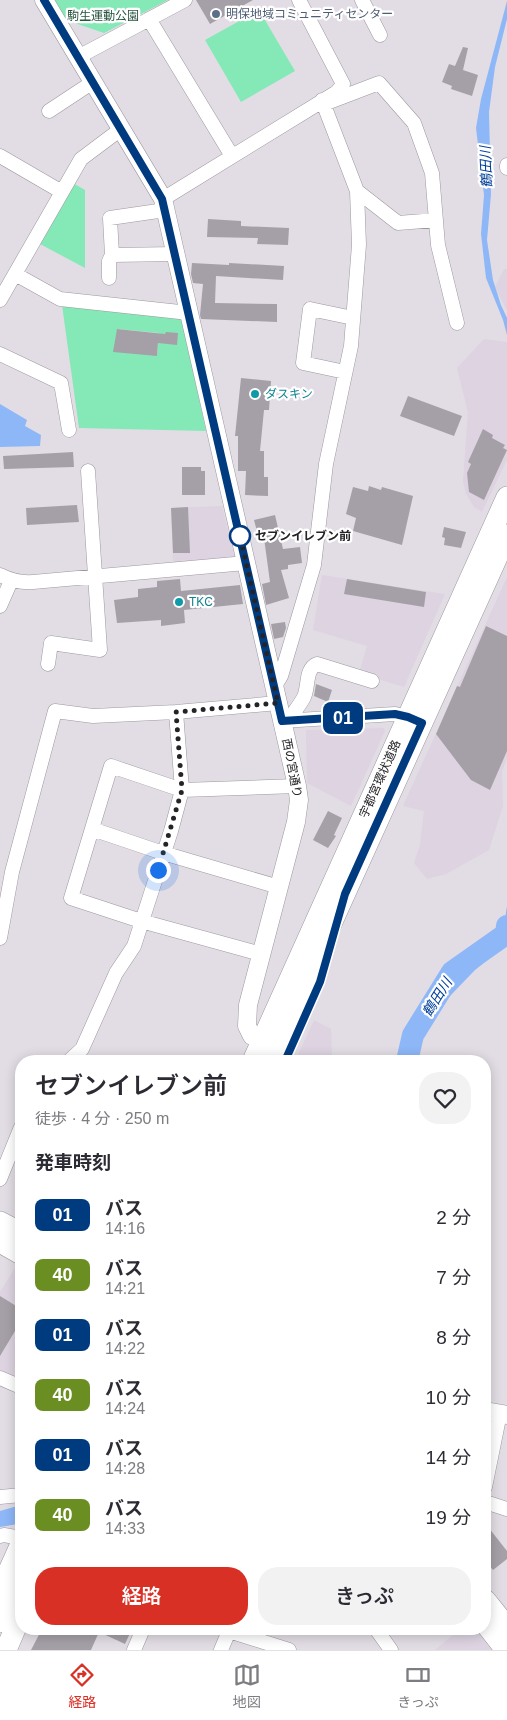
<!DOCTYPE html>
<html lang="ja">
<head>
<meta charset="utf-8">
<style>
	:root { --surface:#fff; --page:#f2f2f3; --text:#2b2b33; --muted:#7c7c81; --line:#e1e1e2; --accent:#d93025 }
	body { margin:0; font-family:Arial,"Noto Sans JP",sans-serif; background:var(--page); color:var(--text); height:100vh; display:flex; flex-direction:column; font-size:19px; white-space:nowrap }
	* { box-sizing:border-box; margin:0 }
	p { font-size:16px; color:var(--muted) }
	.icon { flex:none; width:28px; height:28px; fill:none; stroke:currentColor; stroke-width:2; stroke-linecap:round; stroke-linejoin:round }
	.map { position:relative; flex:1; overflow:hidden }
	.panel { position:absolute; left:15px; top:1055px; width:476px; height:580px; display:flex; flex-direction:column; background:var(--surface); border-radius:20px; box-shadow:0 2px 12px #0003 }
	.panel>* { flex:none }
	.badge { padding:0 10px; border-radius:8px; font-size:18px; line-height:32px }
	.you { position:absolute; width:25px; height:25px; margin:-12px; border:4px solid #fff; border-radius:50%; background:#1a73e8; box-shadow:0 0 0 8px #1a73e833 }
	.map>.badge { position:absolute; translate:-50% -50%; box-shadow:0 0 0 2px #fff }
	h2 { padding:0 20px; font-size:19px; line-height:45px }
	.round { display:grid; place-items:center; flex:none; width:52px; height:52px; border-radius:20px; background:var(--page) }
	.head { display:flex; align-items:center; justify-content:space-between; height:85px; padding:0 20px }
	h1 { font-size:24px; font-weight:600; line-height:38px }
	.button { display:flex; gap:10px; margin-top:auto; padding:10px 20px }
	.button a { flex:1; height:58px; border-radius:20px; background:var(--accent); color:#fff; font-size:20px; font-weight:600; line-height:58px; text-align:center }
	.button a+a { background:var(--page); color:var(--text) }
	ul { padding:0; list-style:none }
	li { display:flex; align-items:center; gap:15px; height:60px; padding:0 20px }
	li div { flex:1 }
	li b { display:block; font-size:19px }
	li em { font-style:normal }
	li .badge { min-width:55px; font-weight:700; text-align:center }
	.dock { display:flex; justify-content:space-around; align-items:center; height:70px; border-top:1px solid var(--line); background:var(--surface); font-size:14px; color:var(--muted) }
	.dock a { display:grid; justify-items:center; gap:2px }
	.dock .active { color:var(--accent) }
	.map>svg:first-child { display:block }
	.built { fill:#ddd3e1 }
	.green { fill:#84e9b6; fill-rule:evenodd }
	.water { fill:#8eb7f8 }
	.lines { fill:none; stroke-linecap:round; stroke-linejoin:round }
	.river { stroke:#8eb7f8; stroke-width:22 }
	.building { fill:#a5a0a7 }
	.minor-casing { stroke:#9d989f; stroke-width:15 }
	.tertiary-casing { stroke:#9d989f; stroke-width:19 }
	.primary-casing { stroke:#9d989f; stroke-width:22 }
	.minor { stroke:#fff; stroke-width:14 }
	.tertiary { stroke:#fff; stroke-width:18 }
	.primary { stroke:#fff; stroke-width:21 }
	.line-casing { stroke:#fff; stroke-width:11 }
	.line { stroke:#003b80; stroke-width:8 }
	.walk { stroke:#252326; stroke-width:5; stroke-dasharray:0 9 }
	.service-dot { fill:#5c6f8a; stroke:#fff; stroke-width:2 }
	.culture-dot { fill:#0f9aa8; stroke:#fff; stroke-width:2 }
	.stop-dot { fill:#fff; stroke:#003b80; stroke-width:2.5 }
	.labels { text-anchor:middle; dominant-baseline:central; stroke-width:4.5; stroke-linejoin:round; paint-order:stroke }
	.service-label { font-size:12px; fill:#4e5e75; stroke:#fff; text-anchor:start }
	.park-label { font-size:12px; fill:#26543e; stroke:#fff }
	.culture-label { font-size:12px; fill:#0d838f; stroke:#fff; text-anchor:start }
	.stop-label { font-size:12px; font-weight:bold; fill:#252326; stroke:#fff; text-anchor:start }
	.street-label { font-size:12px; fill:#252326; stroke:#fff }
	.water-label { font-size:14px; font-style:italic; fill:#003f9a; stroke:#fff }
</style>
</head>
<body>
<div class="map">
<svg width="507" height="1650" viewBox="0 0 507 1650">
	<rect width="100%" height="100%" fill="#e2dde4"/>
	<path class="built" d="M504,269H507V311L495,287Z
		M484,339L507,342V460L482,512L474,507L466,494L463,481L468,412L457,368Z
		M222,506L235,559L173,565L171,508Z
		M322,575L445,594L404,687L359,673L367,646L313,630Z
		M507,577V759L502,771L503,806L489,850L446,874L427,879L414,863L420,845L424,811L403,806Z
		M384,728L385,731L351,806L307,783L306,730Z
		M314,1020L331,1029L332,1058L330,1061H295Z
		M16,1266L21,1269V1379L0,1370V1292Z
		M460,1629H477L493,1650H435Z"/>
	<path class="green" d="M54,0H168L104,33L66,20Z
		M259,10L295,71L241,102L205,40Z
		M73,183L85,190V268L40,244Z
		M62,305L181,316L206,431L79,428ZM118,329L159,333L157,356Z"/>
	<path class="water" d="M507,1V19L495,67L489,112L491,194L487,240L493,280L501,305L507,318V335L503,320L486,278L481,234L484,195L476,128L481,99Z
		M0,404L27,420L25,426L41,435L40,446L0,447Z
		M507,906V937L496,953L475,970L427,1020L415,1043L411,1061H400L406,1030L415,1016L453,976L489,947L503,931Z
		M21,1505V1515L18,1524L0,1527V1511Z"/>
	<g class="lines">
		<path class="river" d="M407,1061L413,1035L452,972L506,934L507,926"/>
	</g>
	<path class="building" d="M196,0H253L210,24Z
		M463,47L468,48L463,70L478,75L472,96L451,89L452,86L442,82L449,64L455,66Z
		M208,219L241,221V226L289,228L288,245L257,244L258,238L207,237Z
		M192,263L229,265V263L284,266L283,280L216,276L215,303L277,304V322L201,319L200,315L203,284L193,283L191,274Z
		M117,329L165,334L166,332L178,333L177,345L158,343L157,356L113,352Z
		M241,378L271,381L269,410H264L260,451H264V477H268V496L245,495L246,471H238V436H235Z
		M408,396L462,416L454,436L400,416Z
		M483,429L493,435L492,438L505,445L503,448L507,450L484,500L469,492L467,473L471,464L468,462Z
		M73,452L74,467L4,469L3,456Z
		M182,467H201V471H205V495H182Z
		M369,486L381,490L382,487L413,496L402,545L353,531L356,518L346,514L353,487L368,491Z
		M77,505L79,522L27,525L26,508Z
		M188,507L190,553H173L171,508Z
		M275,515L283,549L300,547L302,563L288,565V569L281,570L289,598L266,605L262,584L270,582L264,538L259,539L254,520Z
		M444,527L466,532L461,548L444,545L445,538L442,537Z
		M180,579L181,591L240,585L243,604L184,610L185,623L161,626V620L117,623L114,600L138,597V589L157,587V581Z
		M347,579L426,592L424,607L344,594Z
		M285,622L286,628L283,637L274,639L271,624Z
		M486,626L507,636V751L490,790L471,780L436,734L457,686L460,687Z
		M316,684L332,690L328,702L314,696Z
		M328,811L342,818L334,835L336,836L328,848L313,840Z
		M0,1296L21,1309V1321L0,1356Z
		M485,1523L507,1551V1559L493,1570L485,1560Z
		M42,1629H132L125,1644L99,1632L91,1650H31Z"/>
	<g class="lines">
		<g class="minor-casing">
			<path id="minor" d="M362,0L380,35
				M149,19L232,156
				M78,57L185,0
				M324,104L379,83L414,123L432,173L438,245L457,323
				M49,111L93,82
				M0,156L62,192
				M507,165V168
				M357,191L398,223L436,220
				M163,199L337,92L343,84L299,0
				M165,210L110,218L112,255L176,254
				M15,274L60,299L189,313
				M109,278V261L112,255
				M0,300L81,159L121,129
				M0,354L61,383L69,430
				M345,372L303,363L310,309L353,318
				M0,575C12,581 21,583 33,582L246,563
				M0,606L11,581
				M48,664L51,643L100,650L88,471
				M275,686L281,676L314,565L326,464L351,346L359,245L357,191L322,100
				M282,721L395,714L415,720
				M288,721C293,713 300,705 304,697C309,686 305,669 317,664L372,681
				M92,829L163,853L279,887
				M0,938L12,872L55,711L93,716L176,712L278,703
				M261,954L141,921L71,898L111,766L182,790L297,786
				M69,1061L82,1049L116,973L134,946L171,831L182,790L176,712
				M0,1179L21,1127
				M0,1378L21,1387
				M485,1487L500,1413
				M0,1497L21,1495
				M485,1502L507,1509
				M0,1536L4,1535L21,1538
				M376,1629L391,1650
				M134,1650L143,1629
				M221,1650L229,1631L289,1650"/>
		</g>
		<g class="tertiary-casing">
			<path id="tertiary" d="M44,0L163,199L297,786L299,800L296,822L248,1005L247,1026L252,1036
				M485,1411L507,1415"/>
		</g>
		<g class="primary-casing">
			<path id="primary" d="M253,1061L507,497
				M269,1061L507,535
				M0,1222L21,1233
				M0,1242L21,1254
				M0,1591L21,1544
				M485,1600L507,1627
				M0,1622L21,1577
				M485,1623L506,1650
				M6,1650L21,1615"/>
		</g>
		<use href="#minor" class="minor"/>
		<use href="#tertiary" class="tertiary"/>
		<use href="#primary" class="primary"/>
	</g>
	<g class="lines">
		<g class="line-casing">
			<path id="line" d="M44,0L162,199L282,721L395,714L408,717L422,723L345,894L320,982L285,1061"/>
		</g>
		<use href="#line" class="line"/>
		<path class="walk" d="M158,870L182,790L176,712L278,703L238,527L240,536"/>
	</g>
	<circle class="service-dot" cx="216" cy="14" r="5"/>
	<g class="culture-dot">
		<circle cx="255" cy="394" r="5"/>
		<circle cx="179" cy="602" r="5"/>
	</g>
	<circle class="stop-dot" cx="240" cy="536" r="10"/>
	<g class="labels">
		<g class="service-label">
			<text x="226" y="14">明保地域コミュニティセンター</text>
		</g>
		<g class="park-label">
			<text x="103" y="16">駒生運動公園</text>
		</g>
		<g class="culture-label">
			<text x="265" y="394">ダスキン</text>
			<text x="189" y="602">TKC</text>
		</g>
		<g class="stop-label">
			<text x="255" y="536">セブンイレブン前</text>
		</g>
		<g class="street-label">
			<text transform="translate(292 768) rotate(79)">西の宮通り</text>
			<text transform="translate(380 779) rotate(-66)">宇都宮環状道路</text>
		</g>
		<g class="water-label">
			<text transform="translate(486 167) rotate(-93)">鶴田川</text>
			<text transform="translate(437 997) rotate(-58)">鶴田川</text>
		</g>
	</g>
</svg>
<div class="you" style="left:158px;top:870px"></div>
<b class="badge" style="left:343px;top:718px;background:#003b80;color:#fff">01</b>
<section class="panel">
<div class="head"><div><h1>セブンイレブン前</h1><p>徒歩 · 4 分 · 250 m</p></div><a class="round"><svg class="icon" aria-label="heart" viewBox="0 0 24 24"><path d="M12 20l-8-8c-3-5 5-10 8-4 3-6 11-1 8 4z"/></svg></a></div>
<h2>発車時刻</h2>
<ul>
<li><span class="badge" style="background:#003b80;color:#fff">01</span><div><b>バス</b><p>14:16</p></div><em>2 分</em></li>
<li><span class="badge" style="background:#6b8e23;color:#fff">40</span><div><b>バス</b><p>14:21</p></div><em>7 分</em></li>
<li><span class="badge" style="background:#003b80;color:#fff">01</span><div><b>バス</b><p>14:22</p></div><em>8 分</em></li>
<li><span class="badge" style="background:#6b8e23;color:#fff">40</span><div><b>バス</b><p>14:24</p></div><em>10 分</em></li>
<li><span class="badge" style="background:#003b80;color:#fff">01</span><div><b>バス</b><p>14:28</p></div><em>14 分</em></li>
<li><span class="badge" style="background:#6b8e23;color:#fff">40</span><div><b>バス</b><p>14:33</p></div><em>19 分</em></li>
</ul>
<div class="button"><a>経路</a><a>きっぷ</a></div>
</section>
</div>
<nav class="dock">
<a class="active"><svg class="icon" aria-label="directions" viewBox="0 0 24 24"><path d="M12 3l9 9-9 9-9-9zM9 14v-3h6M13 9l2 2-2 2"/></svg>経路</a>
<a><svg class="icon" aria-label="map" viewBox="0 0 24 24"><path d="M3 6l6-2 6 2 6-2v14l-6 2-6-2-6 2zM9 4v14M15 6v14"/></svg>地図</a>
<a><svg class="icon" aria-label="tickets" viewBox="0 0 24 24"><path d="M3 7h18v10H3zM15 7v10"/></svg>きっぷ</a>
</nav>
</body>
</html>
